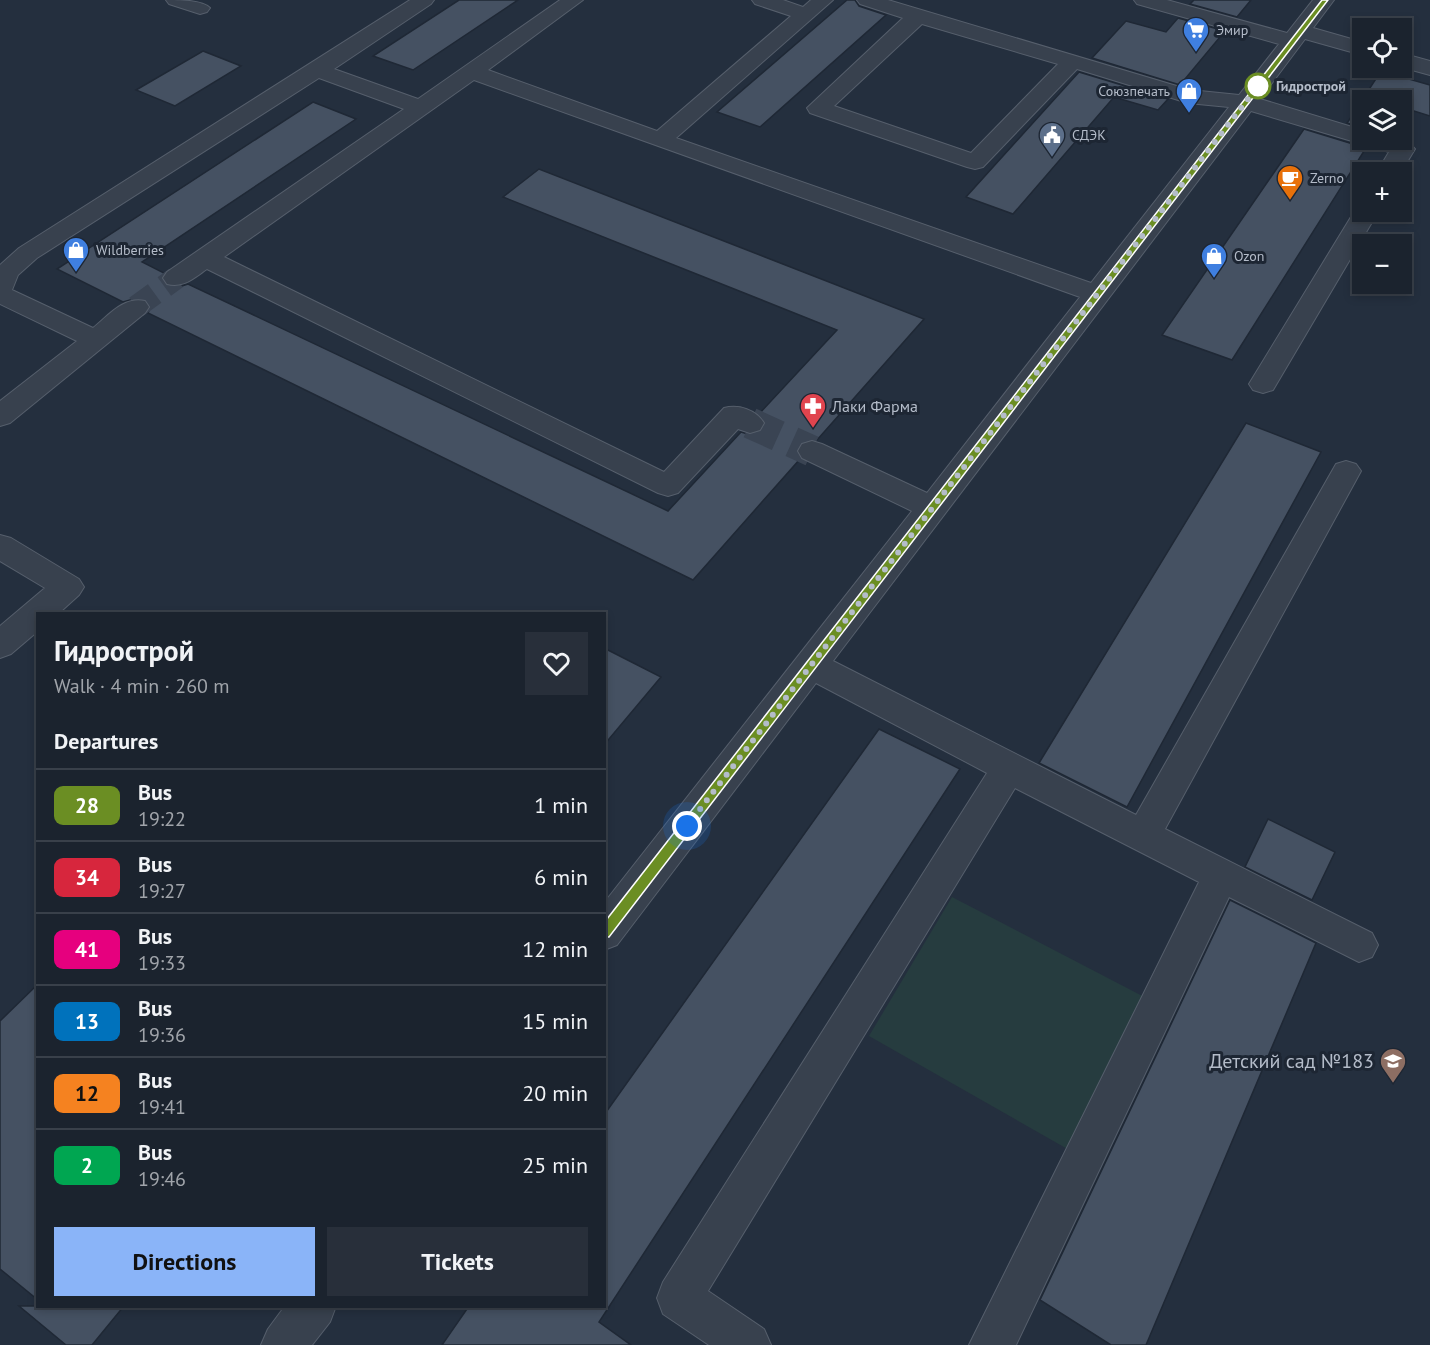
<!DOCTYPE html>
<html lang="en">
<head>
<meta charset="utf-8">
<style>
	:root { --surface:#1b232e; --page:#282f3a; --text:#f1f3f6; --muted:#a0a4aa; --line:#39404a; --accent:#8ab4f8 }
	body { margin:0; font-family:"PT Sans",sans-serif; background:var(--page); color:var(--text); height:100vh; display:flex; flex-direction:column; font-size:22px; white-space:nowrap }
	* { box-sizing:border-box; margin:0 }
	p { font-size:20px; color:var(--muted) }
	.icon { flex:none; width:33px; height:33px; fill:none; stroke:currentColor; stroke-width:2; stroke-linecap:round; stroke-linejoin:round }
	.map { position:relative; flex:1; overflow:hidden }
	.side { position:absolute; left:36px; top:612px; width:570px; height:696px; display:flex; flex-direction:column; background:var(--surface); border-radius:0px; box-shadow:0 3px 9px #0003,0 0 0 2px var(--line) }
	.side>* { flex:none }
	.badge { padding:0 12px; border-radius:9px; font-size:21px; line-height:39px }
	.tools { position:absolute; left:1352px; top:18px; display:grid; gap:12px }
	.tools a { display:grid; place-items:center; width:60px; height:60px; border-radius:0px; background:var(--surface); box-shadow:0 3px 9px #0003,0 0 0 2px var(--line); font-size:30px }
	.you { position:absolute; width:30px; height:30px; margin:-15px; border:4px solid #fff; border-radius:50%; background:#1a73e8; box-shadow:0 0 0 9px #1a73e833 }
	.map>.badge { position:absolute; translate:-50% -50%; box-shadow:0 0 0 3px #fff }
	h2 { padding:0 18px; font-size:22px; line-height:54px }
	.round { display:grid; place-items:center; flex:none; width:63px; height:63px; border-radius:0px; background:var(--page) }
	.summary { display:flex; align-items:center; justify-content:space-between; height:102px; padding:0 18px }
	h1 { font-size:28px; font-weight:800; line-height:45px }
	.primary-button { display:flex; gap:12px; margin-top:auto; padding:12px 18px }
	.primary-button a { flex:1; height:69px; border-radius:0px; background:var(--accent); color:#111; font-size:24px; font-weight:800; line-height:69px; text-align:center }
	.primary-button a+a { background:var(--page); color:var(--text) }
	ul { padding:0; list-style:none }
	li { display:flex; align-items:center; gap:18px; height:72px; padding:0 18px; border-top:2px solid var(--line) }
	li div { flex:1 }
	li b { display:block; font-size:22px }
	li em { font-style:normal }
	li .badge { min-width:66px; font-weight:700; text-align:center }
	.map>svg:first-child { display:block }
	.green { fill:#263c3f }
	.building { fill:#455162; stroke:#1f2835; stroke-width:1.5 }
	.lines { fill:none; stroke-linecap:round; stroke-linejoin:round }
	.minor-tunnel-far1 { stroke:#3a4453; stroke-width:23; stroke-dasharray:23 12; stroke-linecap:butt }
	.minor-tunnel { stroke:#3a4453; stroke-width:31; stroke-dasharray:31 15; stroke-linecap:butt }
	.minor-casing { stroke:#565f6c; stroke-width:2 }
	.minor { fill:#38414e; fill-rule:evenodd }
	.line { fill:#6b8e23; stroke:#fff; stroke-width:1.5 }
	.walk { stroke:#b4bcc9; stroke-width:6; stroke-dasharray:0 10.8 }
	.stop-dot { fill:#fff; stroke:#6b8e23; stroke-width:3 }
	.labels { text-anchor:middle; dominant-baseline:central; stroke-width:6; stroke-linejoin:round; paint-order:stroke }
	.far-poi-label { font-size:14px; fill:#b4bcc9; stroke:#1d2633; text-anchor:start }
	.far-stop-label { font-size:14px; font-weight:bold; fill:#b4bcc9; stroke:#1d2633; text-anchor:start }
	.poi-label { font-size:16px; fill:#b4bcc9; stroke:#1d2633; text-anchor:start }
	.near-poi-label { font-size:20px; fill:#b4bcc9; stroke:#1d2633; text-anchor:end }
</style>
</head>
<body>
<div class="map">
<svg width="1430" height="1345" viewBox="0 0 1430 1345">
	<rect width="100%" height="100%" fill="#242f3e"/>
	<path class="green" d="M952,897L1152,1001L1078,1155L869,1036Z"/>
	<path class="building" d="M459,0H518L413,70L373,56Z
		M847,0H855L859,6L886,15L760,127L717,112Z
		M1194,0H1251L1237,17L1190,4Z
		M1178,18L1225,31L1180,85L1092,58L1126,21L1166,32Z
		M203,51L241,66L175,106L136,90Z
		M1381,71L1430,85V116L1401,107V100H1362Z
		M1079,72L1168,99L1158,110L1114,97L1013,214L966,197Z
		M1362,101V128L1347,123Z
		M313,102L356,119L142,262L164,273L161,279L167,286L179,287L188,284L668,511L741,432L751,435L762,431L766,422L759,414L837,330L503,197L539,169L924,319L817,440L811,439L800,443L796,450L800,459L693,580L148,313L151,306L145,299L137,298L123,302L57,269Z
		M1304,129L1366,148L1232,360L1162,335Z
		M1246,423L1321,452L1127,807L1039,763Z
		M604,648L661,677L604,745Z
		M879,729L960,769L599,1322L631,1345H442L469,1306H604V1115Z
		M1268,819L1335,852L1312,900L1245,867Z
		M1230,900L1316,943L1146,1345H1111L1040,1300Z
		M38,984V1300L0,1269V1021Z
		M19,1306H124L92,1345H66Z"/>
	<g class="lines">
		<path class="minor-tunnel-far1" d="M136,307L176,278"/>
		<path class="minor-tunnel" d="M750,423L812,451"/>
		<g class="minor-casing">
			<path id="minor" d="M166,0C179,0 202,0 210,8L207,12L200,14L169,4Z
				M410,0H434L431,4L334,69L418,99L560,0H583L488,70L657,131L791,16L755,4L752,0H783L803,7L811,0H833L676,138L1091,283L1229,107L1188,103L1077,69L983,167L975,169L967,167L810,113L807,108L903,18L860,4L857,0H888L1190,90L1239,95L1279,44L1137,4L1134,0H1167L1287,33L1313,0H1334L1313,28L1362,42V55L1305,39L1260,99L1362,130V140C1377,140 1405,135 1415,149L1401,172H1377L1389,152L1251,111L833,661L1136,815L1336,464L1346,461L1356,464L1361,471L1165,829L1372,933L1378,945L1372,957L1359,962L1229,897L1016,1345H969L1199,882L1015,788L708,1291L764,1329L771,1345H709L663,1314L657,1298L663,1282L987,773L816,683L617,945L604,950V903L912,511L802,458L798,451L802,444L812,441L822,444L927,493L1080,297L474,80L224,257L664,472L724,408C739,404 756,410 764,423L760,430L750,433L738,429L678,493L668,496L658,493L207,269C194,278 184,288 167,284L163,278L167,272L404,109L319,78L37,258L18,275L12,290L93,328C109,315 124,296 145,301L149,307L145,313L10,423L0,426V401L77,341L0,304V265L19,248ZM922,24L1058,64L971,153L834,106Z
				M1401,53L1430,61V75L1401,67Z
				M1362,206V212H1378L1273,390L1263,393L1253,390L1249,384L1354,212L1357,207Z
				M0,535L11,538L79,579L84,587L79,595L58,614H38V631L11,654L0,658V626L45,588L0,561Z
				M285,1306H336L330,1322L312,1345H261L268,1329Z"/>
		</g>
		<use href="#minor" class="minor"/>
	</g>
	<path class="line" d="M1322,0H1328L609,937H600L598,933L600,928Z"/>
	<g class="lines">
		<path class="walk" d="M687,826L1258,86"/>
	</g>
	<defs>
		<g id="supermarket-pin" transform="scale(1.35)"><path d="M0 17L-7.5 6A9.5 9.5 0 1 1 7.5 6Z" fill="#3f7fe0" stroke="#1d2633"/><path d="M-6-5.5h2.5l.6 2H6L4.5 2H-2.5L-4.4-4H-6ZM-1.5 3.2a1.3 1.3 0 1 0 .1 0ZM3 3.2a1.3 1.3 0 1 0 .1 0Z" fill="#fff"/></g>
		<g id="shop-pin" transform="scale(1.35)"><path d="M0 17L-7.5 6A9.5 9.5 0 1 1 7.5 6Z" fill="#3f7fe0" stroke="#1d2633"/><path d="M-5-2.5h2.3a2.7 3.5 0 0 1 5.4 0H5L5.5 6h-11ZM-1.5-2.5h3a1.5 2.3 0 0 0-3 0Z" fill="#fff"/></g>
		<g id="civic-pin" transform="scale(1.35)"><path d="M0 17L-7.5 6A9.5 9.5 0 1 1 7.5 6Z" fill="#5c6f8a" stroke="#1d2633"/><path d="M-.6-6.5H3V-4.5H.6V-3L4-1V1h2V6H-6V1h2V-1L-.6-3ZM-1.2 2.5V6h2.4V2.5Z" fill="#fff"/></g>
		<g id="cafe-pin" transform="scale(1.35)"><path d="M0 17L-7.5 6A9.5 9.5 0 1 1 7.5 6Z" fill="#e8710a" stroke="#1d2633"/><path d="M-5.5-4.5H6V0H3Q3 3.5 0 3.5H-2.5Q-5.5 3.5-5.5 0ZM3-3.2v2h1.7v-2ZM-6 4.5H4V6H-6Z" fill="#fff"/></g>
		<g id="pharmacy-pin" transform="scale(1.35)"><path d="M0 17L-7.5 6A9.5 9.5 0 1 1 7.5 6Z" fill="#e0444e" stroke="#1d2633"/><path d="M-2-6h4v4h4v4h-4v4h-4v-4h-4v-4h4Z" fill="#fff"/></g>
		<g id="school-pin" transform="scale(1.35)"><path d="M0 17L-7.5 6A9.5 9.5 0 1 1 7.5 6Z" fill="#8d6e63" stroke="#1d2633"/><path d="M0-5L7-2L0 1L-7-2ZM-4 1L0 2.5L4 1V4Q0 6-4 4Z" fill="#fff"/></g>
	</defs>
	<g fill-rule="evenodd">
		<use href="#supermarket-pin" x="1196" y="30"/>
		<use href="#shop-pin" x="1189" y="91"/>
		<use href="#civic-pin" x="1052" y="135"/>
		<use href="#cafe-pin" x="1290" y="178"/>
		<use href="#shop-pin" x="76" y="250"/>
		<use href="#shop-pin" x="1214" y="256"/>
		<use href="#pharmacy-pin" x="813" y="406"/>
		<use href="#school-pin" x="1393" y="1061"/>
	</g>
	<circle class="stop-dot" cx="1258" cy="86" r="12"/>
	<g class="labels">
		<g class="far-poi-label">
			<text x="1216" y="30">Эмир</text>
			<text x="1170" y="91" text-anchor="end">Союзпечать</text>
			<text x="1072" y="135">СДЭК</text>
			<text x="1310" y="178">Zerno</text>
			<text x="96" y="250">Wildberries</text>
			<text x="1234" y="256">Ozon</text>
		</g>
		<g class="far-stop-label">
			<text x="1276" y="86">Гидрострой</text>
		</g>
		<g class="poi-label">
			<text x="832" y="406">Лаки Фарма</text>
		</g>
		<g class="near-poi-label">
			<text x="1374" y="1061">Детский сад №183</text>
		</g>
	</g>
</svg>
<div class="tools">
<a><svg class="icon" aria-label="locate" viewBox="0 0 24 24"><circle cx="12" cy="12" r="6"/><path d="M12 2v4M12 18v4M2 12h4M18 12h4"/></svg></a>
<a><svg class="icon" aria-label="layers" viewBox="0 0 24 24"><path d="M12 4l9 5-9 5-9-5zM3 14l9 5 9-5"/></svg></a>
<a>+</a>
<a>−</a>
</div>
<div class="you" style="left:687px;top:826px"></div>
<section class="side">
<div class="summary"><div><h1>Гидрострой</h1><p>Walk · 4 min · 260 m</p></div><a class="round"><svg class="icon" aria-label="heart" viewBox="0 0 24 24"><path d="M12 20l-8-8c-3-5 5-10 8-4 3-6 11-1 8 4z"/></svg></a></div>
<h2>Departures</h2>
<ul>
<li><span class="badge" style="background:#6b8e23;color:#fff">28</span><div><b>Bus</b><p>19:22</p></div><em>1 min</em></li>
<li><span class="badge" style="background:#d7263d;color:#fff">34</span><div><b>Bus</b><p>19:27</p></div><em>6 min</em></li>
<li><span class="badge" style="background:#e6007e;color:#fff">41</span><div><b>Bus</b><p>19:33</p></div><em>12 min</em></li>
<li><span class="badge" style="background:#0072bc;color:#fff">13</span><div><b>Bus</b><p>19:36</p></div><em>15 min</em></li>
<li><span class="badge" style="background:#f58220;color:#111">12</span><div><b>Bus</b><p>19:41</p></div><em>20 min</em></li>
<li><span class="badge" style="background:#00a651;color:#fff">2</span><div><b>Bus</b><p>19:46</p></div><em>25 min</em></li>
</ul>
<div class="primary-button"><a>Directions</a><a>Tickets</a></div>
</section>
</div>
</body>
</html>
